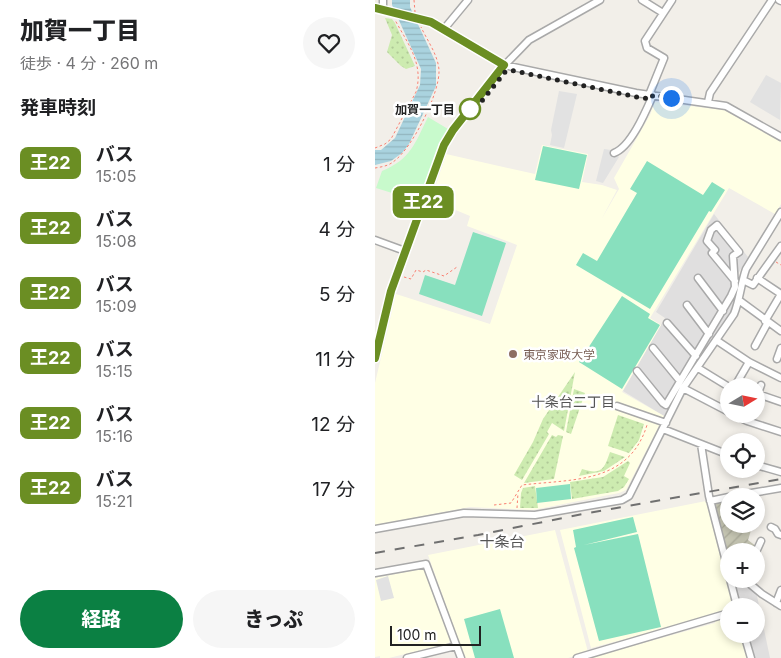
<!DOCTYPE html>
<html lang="ja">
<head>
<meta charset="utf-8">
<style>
	:root { --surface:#fff; --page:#f6f6f6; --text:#202124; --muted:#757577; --accent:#0b8043 }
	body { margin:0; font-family:Inter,"Noto Sans JP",sans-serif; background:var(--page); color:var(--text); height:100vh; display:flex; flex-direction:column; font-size:19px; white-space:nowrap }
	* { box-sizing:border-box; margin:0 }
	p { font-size:16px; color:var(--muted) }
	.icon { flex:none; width:28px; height:28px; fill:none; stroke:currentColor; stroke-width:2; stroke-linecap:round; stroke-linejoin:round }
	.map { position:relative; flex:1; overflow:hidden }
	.drawer { display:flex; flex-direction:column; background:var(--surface); width:375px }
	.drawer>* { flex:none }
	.badge { padding:0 10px; border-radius:8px; font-size:18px; line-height:32px }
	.needle { width:32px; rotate:80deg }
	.buttons { position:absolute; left:345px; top:378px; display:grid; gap:10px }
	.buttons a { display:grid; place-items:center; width:45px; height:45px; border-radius:50%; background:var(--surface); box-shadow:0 2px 8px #0003; font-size:25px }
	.scale { position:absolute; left:15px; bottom:12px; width:91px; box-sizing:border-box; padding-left:5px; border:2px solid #222; border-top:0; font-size:14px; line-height:18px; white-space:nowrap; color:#222; -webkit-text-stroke:4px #fff; paint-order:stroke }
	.you { position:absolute; width:25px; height:25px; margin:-12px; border:4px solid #fff; border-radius:50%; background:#1a73e8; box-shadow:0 0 0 8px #1a73e833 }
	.map>.badge { position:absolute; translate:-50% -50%; box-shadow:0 0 0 2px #fff }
	h2 { padding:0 20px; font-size:19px; line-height:45px }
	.round { display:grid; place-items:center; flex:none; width:52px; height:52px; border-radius:26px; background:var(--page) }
	.head { display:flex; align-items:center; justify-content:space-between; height:85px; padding:0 20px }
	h1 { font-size:24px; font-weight:800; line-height:38px }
	.action { display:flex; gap:10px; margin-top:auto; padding:10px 20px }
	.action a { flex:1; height:58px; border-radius:30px; background:var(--accent); color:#fff; font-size:20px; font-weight:800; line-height:58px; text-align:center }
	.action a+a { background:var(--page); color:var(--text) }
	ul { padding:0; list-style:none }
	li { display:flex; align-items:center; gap:15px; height:65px; padding:0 20px }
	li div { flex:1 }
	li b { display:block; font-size:19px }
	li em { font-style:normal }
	li .badge { min-width:55px; font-weight:700; text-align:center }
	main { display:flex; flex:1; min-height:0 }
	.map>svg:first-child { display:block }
	.residential { fill:#e0dfdf }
	.education { fill:#ffffe5 }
	.construction { fill:url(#construction-furrows) }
	.grass { fill:url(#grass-dots) }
	.park { fill:#c8facc }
	.pitch { fill:#88e0be }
	.parking { fill:#e2e2e2 }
	.water { fill:url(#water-rules) }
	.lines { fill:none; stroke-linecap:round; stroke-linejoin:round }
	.minor-casing { stroke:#a9a9a9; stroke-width:9 }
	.path { stroke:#fa8072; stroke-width:1; stroke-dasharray:2.5 2.5; stroke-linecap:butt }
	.minor { stroke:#fff; stroke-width:6 }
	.rail { stroke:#707070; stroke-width:2; stroke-dasharray:10 10; stroke-linecap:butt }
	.line-casing { stroke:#fff; stroke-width:11 }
	.line { stroke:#6b8e23; stroke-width:8 }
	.walk { stroke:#222; stroke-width:5; stroke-dasharray:0 9 }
	.stop-dot { fill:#fff; stroke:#6b8e23; stroke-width:2.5 }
	.education-dot { fill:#8d6e63; stroke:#fff; stroke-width:2 }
	.labels { text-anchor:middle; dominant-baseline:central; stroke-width:5; stroke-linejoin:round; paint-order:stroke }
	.stop-label { font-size:12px; font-weight:bold; fill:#222; stroke:#fff; text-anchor:end }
	.education-label { font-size:12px; fill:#785e54; stroke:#fff; text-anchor:start }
	.neighbourhood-label { font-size:14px; fill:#555; stroke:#fff }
	.quarter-label { font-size:15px; fill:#555; stroke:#fff }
</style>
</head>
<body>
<main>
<section class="drawer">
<div class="head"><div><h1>加賀一丁目</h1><p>徒歩 · 4 分 · 260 m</p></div><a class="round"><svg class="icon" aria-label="heart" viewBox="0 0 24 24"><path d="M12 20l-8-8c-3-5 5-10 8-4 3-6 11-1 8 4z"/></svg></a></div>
<h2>発車時刻</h2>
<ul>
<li><span class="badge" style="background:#6b8e23;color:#fff">王22</span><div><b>バス</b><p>15:05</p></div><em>1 分</em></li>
<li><span class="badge" style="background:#6b8e23;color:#fff">王22</span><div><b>バス</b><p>15:08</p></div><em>4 分</em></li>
<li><span class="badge" style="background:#6b8e23;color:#fff">王22</span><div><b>バス</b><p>15:09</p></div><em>5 分</em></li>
<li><span class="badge" style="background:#6b8e23;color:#fff">王22</span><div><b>バス</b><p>15:15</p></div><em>11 分</em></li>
<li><span class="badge" style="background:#6b8e23;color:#fff">王22</span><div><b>バス</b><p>15:16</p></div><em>12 分</em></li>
<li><span class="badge" style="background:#6b8e23;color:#fff">王22</span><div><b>バス</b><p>15:21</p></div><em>17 分</em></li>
</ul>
<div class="action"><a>経路</a><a>きっぷ</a></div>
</section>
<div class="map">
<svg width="406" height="658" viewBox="0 0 406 658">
	<defs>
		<pattern id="construction-furrows" width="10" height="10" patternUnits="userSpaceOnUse" patternTransform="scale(1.25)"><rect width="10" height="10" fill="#c7c7b4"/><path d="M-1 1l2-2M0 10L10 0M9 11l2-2" fill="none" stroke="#abab9a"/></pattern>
		<pattern id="grass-dots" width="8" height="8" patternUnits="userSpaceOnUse" patternTransform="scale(1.25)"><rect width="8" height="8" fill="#cdebb0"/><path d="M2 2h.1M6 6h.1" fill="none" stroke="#b0c997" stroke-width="1.8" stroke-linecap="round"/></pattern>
		<pattern id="water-rules" width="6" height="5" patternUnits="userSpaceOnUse" patternTransform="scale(1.25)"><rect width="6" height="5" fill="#aad3df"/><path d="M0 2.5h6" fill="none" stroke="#92b5bf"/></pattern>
	</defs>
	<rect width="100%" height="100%" fill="#f2efe9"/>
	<path class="residential" d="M339,214L373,257L363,274L360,297L356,312L304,387L289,416L248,391L290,318L281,312Z
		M370,582L381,591L395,658H379L373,634H381V606H366L361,587L363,583Z"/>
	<path class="education" d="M280,102L349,110L406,142V204L400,214L354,188L275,318L286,325L247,392L289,416L251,490L244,493L158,510L95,507L0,525V383L21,294L115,324L142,245L92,226L95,216L59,201L57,197L71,154L160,174L167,145L213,154L207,182L227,185L242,190L226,220L244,189L239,178L275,115Z
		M331,501L358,606H354V609L339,613L326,619L216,648L185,530Z
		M180,530L213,652L193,658H90L53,555Z
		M46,569L49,570L75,639L74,643L14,658H5V656L0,657V578Z
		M354,617V634H365L372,658H215L340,623V620Z"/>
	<path class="construction" d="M354,499V524H378L373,540L382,547L380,551H354V560L339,502Z"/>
	<path class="grass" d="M10,18L17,19L20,23L40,66L31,69L26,66L12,52L17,35Z
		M200,372L189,431L177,423L172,432L174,434L147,480L139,475L158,442L168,419Z
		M199,389L210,393L196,434L191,432Z
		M243,415L269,424L264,440L254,453L233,446Z
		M177,435L181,437L183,435L188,436L179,479L149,483Z
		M235,452L250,457L229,471L204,476L207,469C226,475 229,470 235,452Z
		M253,461L255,463L249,476L254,479L249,487L243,491L197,499L195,482L228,477Z
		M160,486L163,508H145L146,493L148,488Z"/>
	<path class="park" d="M53,117L73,129L67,139L43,201L1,188L7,171C36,159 40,143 53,117Z"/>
	<path class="pitch" d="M168,146L212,155L204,189L160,180Z
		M272,161L328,195L337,182L350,190L336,212L334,211L275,309L201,265L208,253L222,261L262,193L255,189Z
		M98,232L131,243L107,316L44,294L50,275L80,285Z
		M247,296L275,314L273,318L285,325L247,389L204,362Z
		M195,484L196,499L162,503L161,488Z
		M258,517L262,532L209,545L263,534L286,627L224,641L199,548L201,547L198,530Z
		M125,609L139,658H100L89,619Z"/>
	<path class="parking" d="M391,75L406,83L405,120L375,102Z
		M184,91L202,94L189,148L175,145L177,135L176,130Z
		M229,149L236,150L244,157L228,183L221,181Z
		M13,576L19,598L6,601L1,580Z"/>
	<path class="water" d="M17,0H35V7L61,63V86L34,144L27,153L16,161L0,165V150H6L20,138L45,85L46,69L17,5Z"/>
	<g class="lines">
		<g class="minor-casing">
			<path id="minor" d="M267,0L288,13
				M404,0L406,1
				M0,8L57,22L129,65L261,93L351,106L406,137
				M8,10V0
				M69,29L93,0
				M274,95L289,58L272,48L270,41L297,0
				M333,102L335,93L397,0
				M239,153C256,147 271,111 278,95
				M0,240L30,251
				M323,278L348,311
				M382,278L406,294
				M368,280L378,285L406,246
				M365,301L406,331
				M312,305L334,334
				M390,321L406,294
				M292,323L321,356
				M341,340L374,362L406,378
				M380,346L393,322
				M278,348L305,381
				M0,358L16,291L72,139L126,69L154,40L225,0
				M402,359L406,348
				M323,368L354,387
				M262,371L288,403L291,405L356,296L360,287L358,256L364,252L342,225L336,230L332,241L340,250L337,253L360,281
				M360,386L374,362
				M308,388L354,412
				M383,394L406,402
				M381,399L386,385
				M242,406L291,423
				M357,414L372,421L406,432
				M288,429L354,455
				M326,444L334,496L354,573
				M381,465L406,472
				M359,496L406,488
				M335,501L354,497
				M396,527L400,529L403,534L406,535
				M0,529L89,513L160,515L247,500L254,496L308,388L359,314C365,299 366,283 371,269L406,212
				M381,552L386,541
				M0,573L51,564L86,658
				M355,579L362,606
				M369,579L387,594L406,606
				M401,603L406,590
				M369,634L376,658
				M32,658L81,646
				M202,658L354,613"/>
		</g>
		<path class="path" d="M39,0L40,12
			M0,148L10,144L16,139L41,92C49,64 33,44 20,20
			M0,168C6,167 13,166 18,162C37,149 65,93 64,70C63,55 52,40 46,27
			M401,262L406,265
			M29,277L36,279L41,270L48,272L51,270L69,276L82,267
			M119,505L136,503L147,485C197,479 254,484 272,425
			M142,508L143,493"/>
		<use href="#minor" class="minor"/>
		<path class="rail" d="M0,553L103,535L213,513L406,479"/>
	</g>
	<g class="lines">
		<g class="line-casing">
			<path id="line" d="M0,8L56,22L129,65L78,130L69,145L16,291L0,358"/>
		</g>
		<use href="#line" class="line"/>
		<path class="walk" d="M95,109V116L130,72L135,70L262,97L276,99L278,95L296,98"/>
	</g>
	<circle class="stop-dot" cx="95" cy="109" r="10"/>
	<circle class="education-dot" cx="138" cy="354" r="5"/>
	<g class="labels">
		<g class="stop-label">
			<text x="80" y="109">加賀一丁目</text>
		</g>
		<g class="education-label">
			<text x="148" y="354">東京家政大学</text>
		</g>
		<g class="neighbourhood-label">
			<text x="198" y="401">十条台二丁目</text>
		</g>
		<g class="quarter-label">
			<text x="127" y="541">十条台</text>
		</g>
	</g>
</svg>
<div class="buttons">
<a><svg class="needle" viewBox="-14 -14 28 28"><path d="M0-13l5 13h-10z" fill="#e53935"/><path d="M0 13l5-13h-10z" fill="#757577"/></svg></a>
<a><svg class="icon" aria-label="locate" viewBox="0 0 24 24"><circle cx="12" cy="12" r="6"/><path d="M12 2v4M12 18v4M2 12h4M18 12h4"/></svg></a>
<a><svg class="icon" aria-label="layers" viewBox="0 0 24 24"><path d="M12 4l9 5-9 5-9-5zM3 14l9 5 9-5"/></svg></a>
<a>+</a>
<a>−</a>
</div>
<div class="scale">100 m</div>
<div class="you" style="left:296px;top:98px"></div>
<b class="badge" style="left:48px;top:202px;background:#6b8e23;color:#fff">王22</b>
</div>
</main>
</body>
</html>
